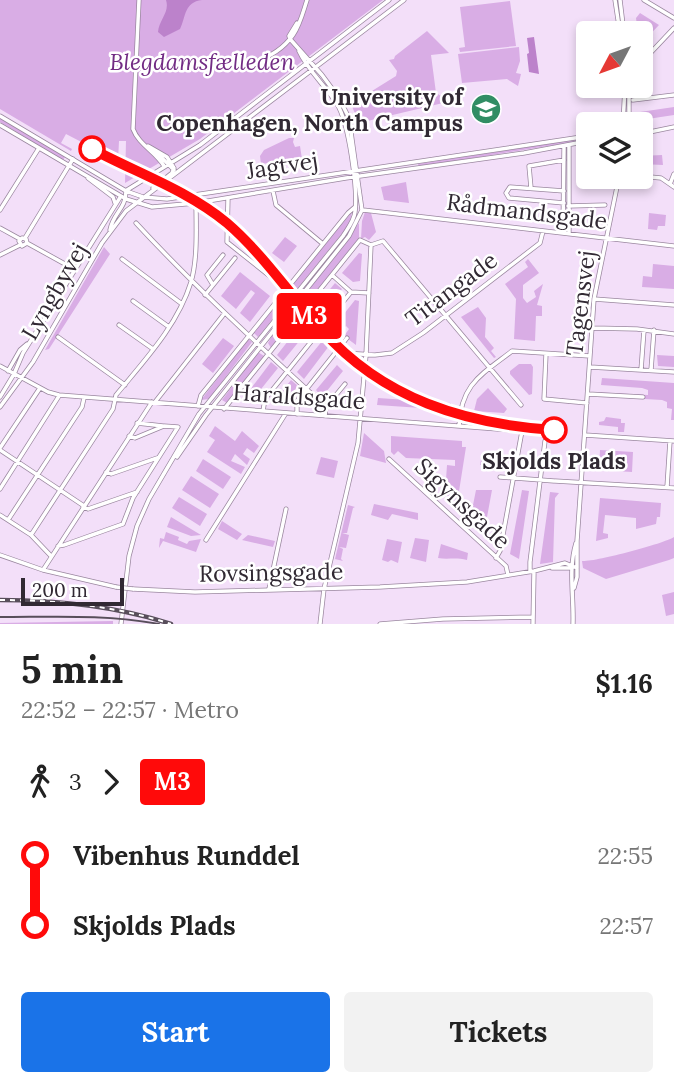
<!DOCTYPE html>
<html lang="en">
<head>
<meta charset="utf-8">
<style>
	:root { --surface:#fff; --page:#f2f2f2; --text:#222; --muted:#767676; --accent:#1a73e8 }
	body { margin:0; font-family:Lora,serif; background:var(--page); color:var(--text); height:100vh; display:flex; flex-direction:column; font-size:26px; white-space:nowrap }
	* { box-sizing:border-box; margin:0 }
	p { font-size:23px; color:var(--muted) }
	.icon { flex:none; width:38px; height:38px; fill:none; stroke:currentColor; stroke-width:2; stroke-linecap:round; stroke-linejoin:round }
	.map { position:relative; height:624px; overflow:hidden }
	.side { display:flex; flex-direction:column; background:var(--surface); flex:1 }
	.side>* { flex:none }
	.badge { padding:0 14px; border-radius:5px; font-size:24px; line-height:46px }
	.needle { width:46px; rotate:229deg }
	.fabs { position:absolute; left:576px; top:21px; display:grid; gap:14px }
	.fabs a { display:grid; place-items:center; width:77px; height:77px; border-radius:7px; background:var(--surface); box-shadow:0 4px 10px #0003; font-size:35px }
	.scale { position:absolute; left:21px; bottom:18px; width:103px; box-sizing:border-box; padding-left:7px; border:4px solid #312933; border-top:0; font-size:19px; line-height:24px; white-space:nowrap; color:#312933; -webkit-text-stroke:5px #fff; paint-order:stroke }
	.map>.badge { position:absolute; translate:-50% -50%; box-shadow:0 0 0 4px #fff }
	.legs { display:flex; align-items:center; gap:10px; height:77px; padding:0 21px; font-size:23px }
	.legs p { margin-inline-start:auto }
	.overview { display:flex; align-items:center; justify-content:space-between; height:119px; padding:0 21px }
	h1 { font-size:38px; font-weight:800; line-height:52px }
	.cta { display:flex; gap:14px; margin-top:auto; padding:14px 21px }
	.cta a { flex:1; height:80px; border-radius:7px; background:var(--accent); color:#fff; font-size:28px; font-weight:800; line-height:80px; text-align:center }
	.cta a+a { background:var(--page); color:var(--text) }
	ul { padding:0 21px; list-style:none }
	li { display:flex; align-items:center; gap:24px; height:70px; font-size:26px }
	li i { display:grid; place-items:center; width:10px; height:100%; margin:0 9px; background:currentColor }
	li i::after { content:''; width:18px; height:18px; margin:-9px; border:5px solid; border-radius:50%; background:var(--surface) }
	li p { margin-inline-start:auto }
	li:first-child i { background:linear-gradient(#0000 50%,currentColor 0) }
	li:last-child i { background:linear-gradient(currentColor 50%,#0000 0) }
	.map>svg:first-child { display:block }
	.green { fill:#d9ade5 }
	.water { fill:#bc82cb }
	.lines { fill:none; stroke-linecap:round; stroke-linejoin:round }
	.minor-casing { stroke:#9a879f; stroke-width:5 }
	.minor { stroke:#fff; stroke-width:3.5 }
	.tram { stroke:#584e5b; stroke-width:2 }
	.rail-casing { stroke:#584e5b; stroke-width:4.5 }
	.rail { stroke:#fff; stroke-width:2; stroke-dasharray:5; stroke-linecap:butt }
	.minor-bridge-casing { stroke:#9a879f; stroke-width:5; stroke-linecap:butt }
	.minor-bridge { stroke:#fff; stroke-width:3.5 }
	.line-1-casing { stroke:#fff; stroke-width:16 }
	.line-1 { stroke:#ff0a0a; stroke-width:10 }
	.stop-1-dot { fill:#fff; stroke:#ff0a0a; stroke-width:3.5 }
	.labels { text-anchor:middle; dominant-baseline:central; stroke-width:5; stroke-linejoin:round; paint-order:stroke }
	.park-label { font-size:23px; font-style:italic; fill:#722c84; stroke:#fff }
	.poi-label { font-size:23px; font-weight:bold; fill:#312933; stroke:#fff; text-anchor:end }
	.street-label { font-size:23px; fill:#312933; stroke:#fff }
	.stop-label { font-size:23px; font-weight:bold; fill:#312933; stroke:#fff }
</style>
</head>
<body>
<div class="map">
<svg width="674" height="624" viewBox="0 0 674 624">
	<rect width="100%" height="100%" fill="#f3dff9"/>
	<path class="green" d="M0,0H383L200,139L125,183L126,141H119L118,161L66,134L61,143L72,149L71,151L0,109Z
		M510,1L516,46L460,52L459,48L465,47L460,7Z
		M640,13L659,25L641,44L640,33H638L636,18Z
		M427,31L449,53L431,55L436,93L443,97V103L359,123L351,104L396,76L397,71L389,60L394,59L395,56Z
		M519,47L520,61L516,73L521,74L518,86L507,79L462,83L458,54Z
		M674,107V115L641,120L640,112Z
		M0,118L65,157L63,160L0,122Z
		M289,138H294L293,142L295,147L300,146L302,159L261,164L260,156L264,150Z
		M573,140H584L419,167L418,164Z
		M641,156L662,155L663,165L641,164Z
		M582,162H588V177H611L609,187H601L600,179L599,187L582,188Z
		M406,182L409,203L384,200L381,187Z
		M352,212L350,222L345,230L258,337L253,332Z
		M365,212L371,213L376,232L369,240L365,237L361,239L362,221Z
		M649,213L666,215L665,226H658L657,230L648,229Z
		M359,223V238L271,348L268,343L277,327Z
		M285,237L297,246L284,262L272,253Z
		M104,247L110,254L49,349L45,350Z
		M359,253L362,254L360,281L353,282L342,273Z
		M528,259L539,273L523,285V298L527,303L536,297L534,291L543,284L537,305L542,306V316H536L535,341L514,339L516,299L505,284L528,267L525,262Z
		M653,264L674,266V289L642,287L643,276L652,277Z
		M240,272L270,296L250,322L240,313L255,293L251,290L236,309L221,296Z
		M335,283L342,289L316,321L309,315Z
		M355,300L359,301L356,345L344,336L349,329L346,326L335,339L329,333Z
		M478,307L486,318L485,337L494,348L491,351L496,357L494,358L461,317Z
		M303,322L310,328L283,361L277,355Z
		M223,338L234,346L213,373L202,364Z
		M248,339L252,342L209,399L201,400Z
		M323,340L329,346L304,379L297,372Z
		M258,352L264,356L227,403L222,400Z
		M657,355L674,356V367L658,366Z
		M271,362L278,368L253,399H243Z
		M519,364H531L533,367L532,394L529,395L510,374V371Z
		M337,365L343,371L322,397L316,390Z
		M602,378L674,383V420H671L672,409L667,408V402L662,400L592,396L593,392L648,395V390L642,388L601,385Z
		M291,380L298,386L289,396L293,402L274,401Z
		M488,388L507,409L504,413L474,411L477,399Z
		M378,398L451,403V410L377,405Z
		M606,417L621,419V423H625L624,432H618V427L599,425V422L604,421Z
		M215,426L235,441L242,431L259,446L254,453L247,448L243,454L250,459L247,465L235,454L231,461L245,467L241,474L207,452L215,440L209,436Z
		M364,433L384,451L386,463L360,456Z
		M391,436L462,441V447H466L457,504L445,494L447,465L455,466V460L406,458L398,451L394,455L391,452Z
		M600,450L633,452L632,472L599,470Z
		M482,454L505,458L503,466L480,465Z
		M321,457L338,461L334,478L316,474Z
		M203,459L231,477L223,489L196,471Z
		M191,476L219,494L210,508L182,490Z
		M476,490H492L485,528L471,515Z
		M522,490L529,491L519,559L510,554Z
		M550,492L559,493L555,498L553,562L540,564Z
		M179,497L207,514L200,526L172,508Z
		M600,498L661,503L660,517H657L656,524L636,529V518L605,515L603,533L608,534V538L596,541Z
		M374,504L418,513V520L392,514L388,520L371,515Z
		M348,505L355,507L353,508L347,533H342L349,535L346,548L339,547L343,549L341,559L343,561L335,559Z
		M171,517L201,535L191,536L167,527Z
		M222,521L242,534L237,540L218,529Z
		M166,532L179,537L178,540L187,544L189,541L201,539L196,552L163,541L159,548L160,538L164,539Z
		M248,535L275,541L273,547L242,540Z
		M674,537V558L669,560L606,579L583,568L582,561C595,562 663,544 674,537Z
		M415,538L429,540L426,562L410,558Z
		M387,539L402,542L398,563L391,560L388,562L382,560Z
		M441,544L468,553L467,560C455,557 448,560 438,558Z
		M674,592V614L666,616L662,595Z
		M113,621V624H0V623Z"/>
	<path class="water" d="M166,0H202C184,2 186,17 180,29L164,37L158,32C159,20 170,12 166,0Z
		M534,37L539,74L529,72L527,54L529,53L527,38Z"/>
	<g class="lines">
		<g class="minor-casing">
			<path id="minor" d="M139,0L133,129C139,145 155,151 164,166
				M615,0L620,33
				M620,0L624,33
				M644,0L674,18
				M290,39L289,36L297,23
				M135,62C184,66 261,81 293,35C300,25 303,12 307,0
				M640,64L674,28
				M629,86V124
				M633,100L674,95
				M0,116L126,191L143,197L167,199L588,136
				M623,124L625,86
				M0,125L126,199L152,207L196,203L346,178L524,153L588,141
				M640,134L674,127
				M148,146L167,157L174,168L172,173L153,188
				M155,151L174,170
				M640,176L661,178L674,187
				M88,178L113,197L115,203
				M670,184L674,174
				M531,188L529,166L564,160
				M127,190L200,145L389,0
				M273,191L276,205L323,244
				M564,191L510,187L506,193L509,198L564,203
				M228,198L227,242L286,289
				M568,206L605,205
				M0,210L39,148
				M363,210L674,246
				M136,223C196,288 261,347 326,407L325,416
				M0,228L20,239
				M110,230C113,213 126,209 126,191
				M563,232L564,147
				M569,233V146
				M25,238L73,159
				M27,243L22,246L19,241L22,238L26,239L27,243L74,269
				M371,245L383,241L521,405
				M0,255L20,245
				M122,259L182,304
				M332,275L351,292L369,293
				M213,285L207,275L223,255
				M205,295L235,258
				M594,299L674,305
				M133,301L169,327
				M301,313L344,353L375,355L392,353L423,333L540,243L543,231
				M119,325L153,349
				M593,328L637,329L674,334
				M58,337L125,385
				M546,354L544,399L587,403
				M0,366L48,392L59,395L522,431L500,551L496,558
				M590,367L674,372
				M641,370L644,330
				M651,370L654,330
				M8,371L20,350L27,344
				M588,394L643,397
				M0,397L14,374L23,353L121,196
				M155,402L224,314
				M198,406L201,395L348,213L355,207
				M0,407L33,362L102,243L126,211L404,0
				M326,407L345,384
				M224,409L360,240L371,245
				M263,411L265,399L351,292
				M297,414V401L347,338
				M137,423L163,426
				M459,426C461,384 481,375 512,351L590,356
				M585,435L674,441
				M0,448L40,388
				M0,450L84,506
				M177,457L206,415L349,236L362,210L349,118L339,98L322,75L290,39
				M389,459L506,566L508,575
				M106,472L111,474L157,458
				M500,477L554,481
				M555,481L674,488
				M667,487L670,441
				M0,489L59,396
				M83,507L88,509L137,492
				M0,515L31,535L51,556
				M8,520L82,407L84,398
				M31,535L113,409L116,395C144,361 178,325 191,282C198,258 196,226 196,201
				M206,540L286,413
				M58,546L64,545L123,524L133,498L178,427L164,426L135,438L129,436
				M0,555L43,570L116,587
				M552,568H572
				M43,570L152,402
				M530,571V562L545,441
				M574,588L577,577V541L594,299L619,177
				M133,589L195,592L380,587L467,582L534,571L565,563L577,568
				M269,589L286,509
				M121,624L129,556L137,526L149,499L199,414L343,236C348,228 354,221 355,212C358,190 349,123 337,104C326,86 308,71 299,51
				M320,624L324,589L358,443L366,355L371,245
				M380,624L443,619L533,617
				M533,624L534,571
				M573,624C574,596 568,570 576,543"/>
		</g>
		<use href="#minor" class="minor"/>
		<path class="tram" d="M0,617C53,617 106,614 159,624"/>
		<g class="rail-casing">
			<path id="rail" d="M0,600C58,600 116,606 171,624"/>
		</g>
		<use href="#rail" class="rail"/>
		<g class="minor-bridge-casing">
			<path id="minor-bridge" d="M116,587L133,589"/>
		</g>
		<use href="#minor-bridge" class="minor-bridge"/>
	</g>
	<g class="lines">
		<g class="line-1-casing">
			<path id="line-1" d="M92,149C137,173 187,190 227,223C263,254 290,295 322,330C383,399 465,424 554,430"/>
		</g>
		<use href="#line-1" class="line-1"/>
	</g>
	<defs>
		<g id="university-disc" transform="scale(1.575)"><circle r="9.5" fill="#318d64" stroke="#fff"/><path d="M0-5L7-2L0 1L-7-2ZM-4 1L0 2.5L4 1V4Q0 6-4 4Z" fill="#fff"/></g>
	</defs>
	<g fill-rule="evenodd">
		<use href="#university-disc" x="486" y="109"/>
	</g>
	<g class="stop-1-dot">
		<circle cx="92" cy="149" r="12"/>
		<circle cx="554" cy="430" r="12"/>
	</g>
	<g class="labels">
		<g class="park-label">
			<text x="202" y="61">Blegdamsfælleden</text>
		</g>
		<g class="poi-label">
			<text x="463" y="96">University of<tspan x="463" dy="26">Copenhagen, North Campus</tspan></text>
		</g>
		<g class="street-label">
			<text transform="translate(282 165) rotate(-9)">Jagtvej</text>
			<text transform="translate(527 211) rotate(7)">Rådmandsgade</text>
			<text transform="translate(451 289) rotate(-37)">Titangade</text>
			<text transform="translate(54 291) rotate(-60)">Lyngbyvej</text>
			<text transform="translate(580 303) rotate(-83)">Tagensvej</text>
			<text transform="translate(299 396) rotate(4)">Haraldsgade</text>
			<text transform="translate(463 503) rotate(43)">Sigynsgade</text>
			<text transform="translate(271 572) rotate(-1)">Rovsingsgade</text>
		</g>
		<g class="stop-label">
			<text x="554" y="460">Skjolds Plads</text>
		</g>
	</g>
</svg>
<div class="fabs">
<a><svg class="needle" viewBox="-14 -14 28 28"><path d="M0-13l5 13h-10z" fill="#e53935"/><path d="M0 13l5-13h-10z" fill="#767676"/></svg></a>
<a><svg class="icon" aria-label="layers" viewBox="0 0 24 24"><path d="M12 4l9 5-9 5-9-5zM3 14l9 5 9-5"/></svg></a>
</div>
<div class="scale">200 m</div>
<b class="badge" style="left:309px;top:316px;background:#ff0a0a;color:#fff">M3</b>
</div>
<section class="side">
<div class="overview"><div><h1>5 min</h1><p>22:52 – 22:57 · Metro</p></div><b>$1.16</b></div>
<div class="legs"><svg class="icon" aria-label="walk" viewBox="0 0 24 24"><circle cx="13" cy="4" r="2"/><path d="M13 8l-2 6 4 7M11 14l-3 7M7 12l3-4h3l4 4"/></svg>3<svg class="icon" aria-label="forward" viewBox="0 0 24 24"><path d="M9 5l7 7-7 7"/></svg><b class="badge" style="background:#ff0a0a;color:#fff">M3</b></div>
<ul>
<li><i style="color:#ff0a0a"></i><b>Vibenhus Runddel</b><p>22:55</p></li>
<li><i style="color:#ff0a0a"></i><b>Skjolds Plads</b><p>22:57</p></li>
</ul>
<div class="cta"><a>Start</a><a>Tickets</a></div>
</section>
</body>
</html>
